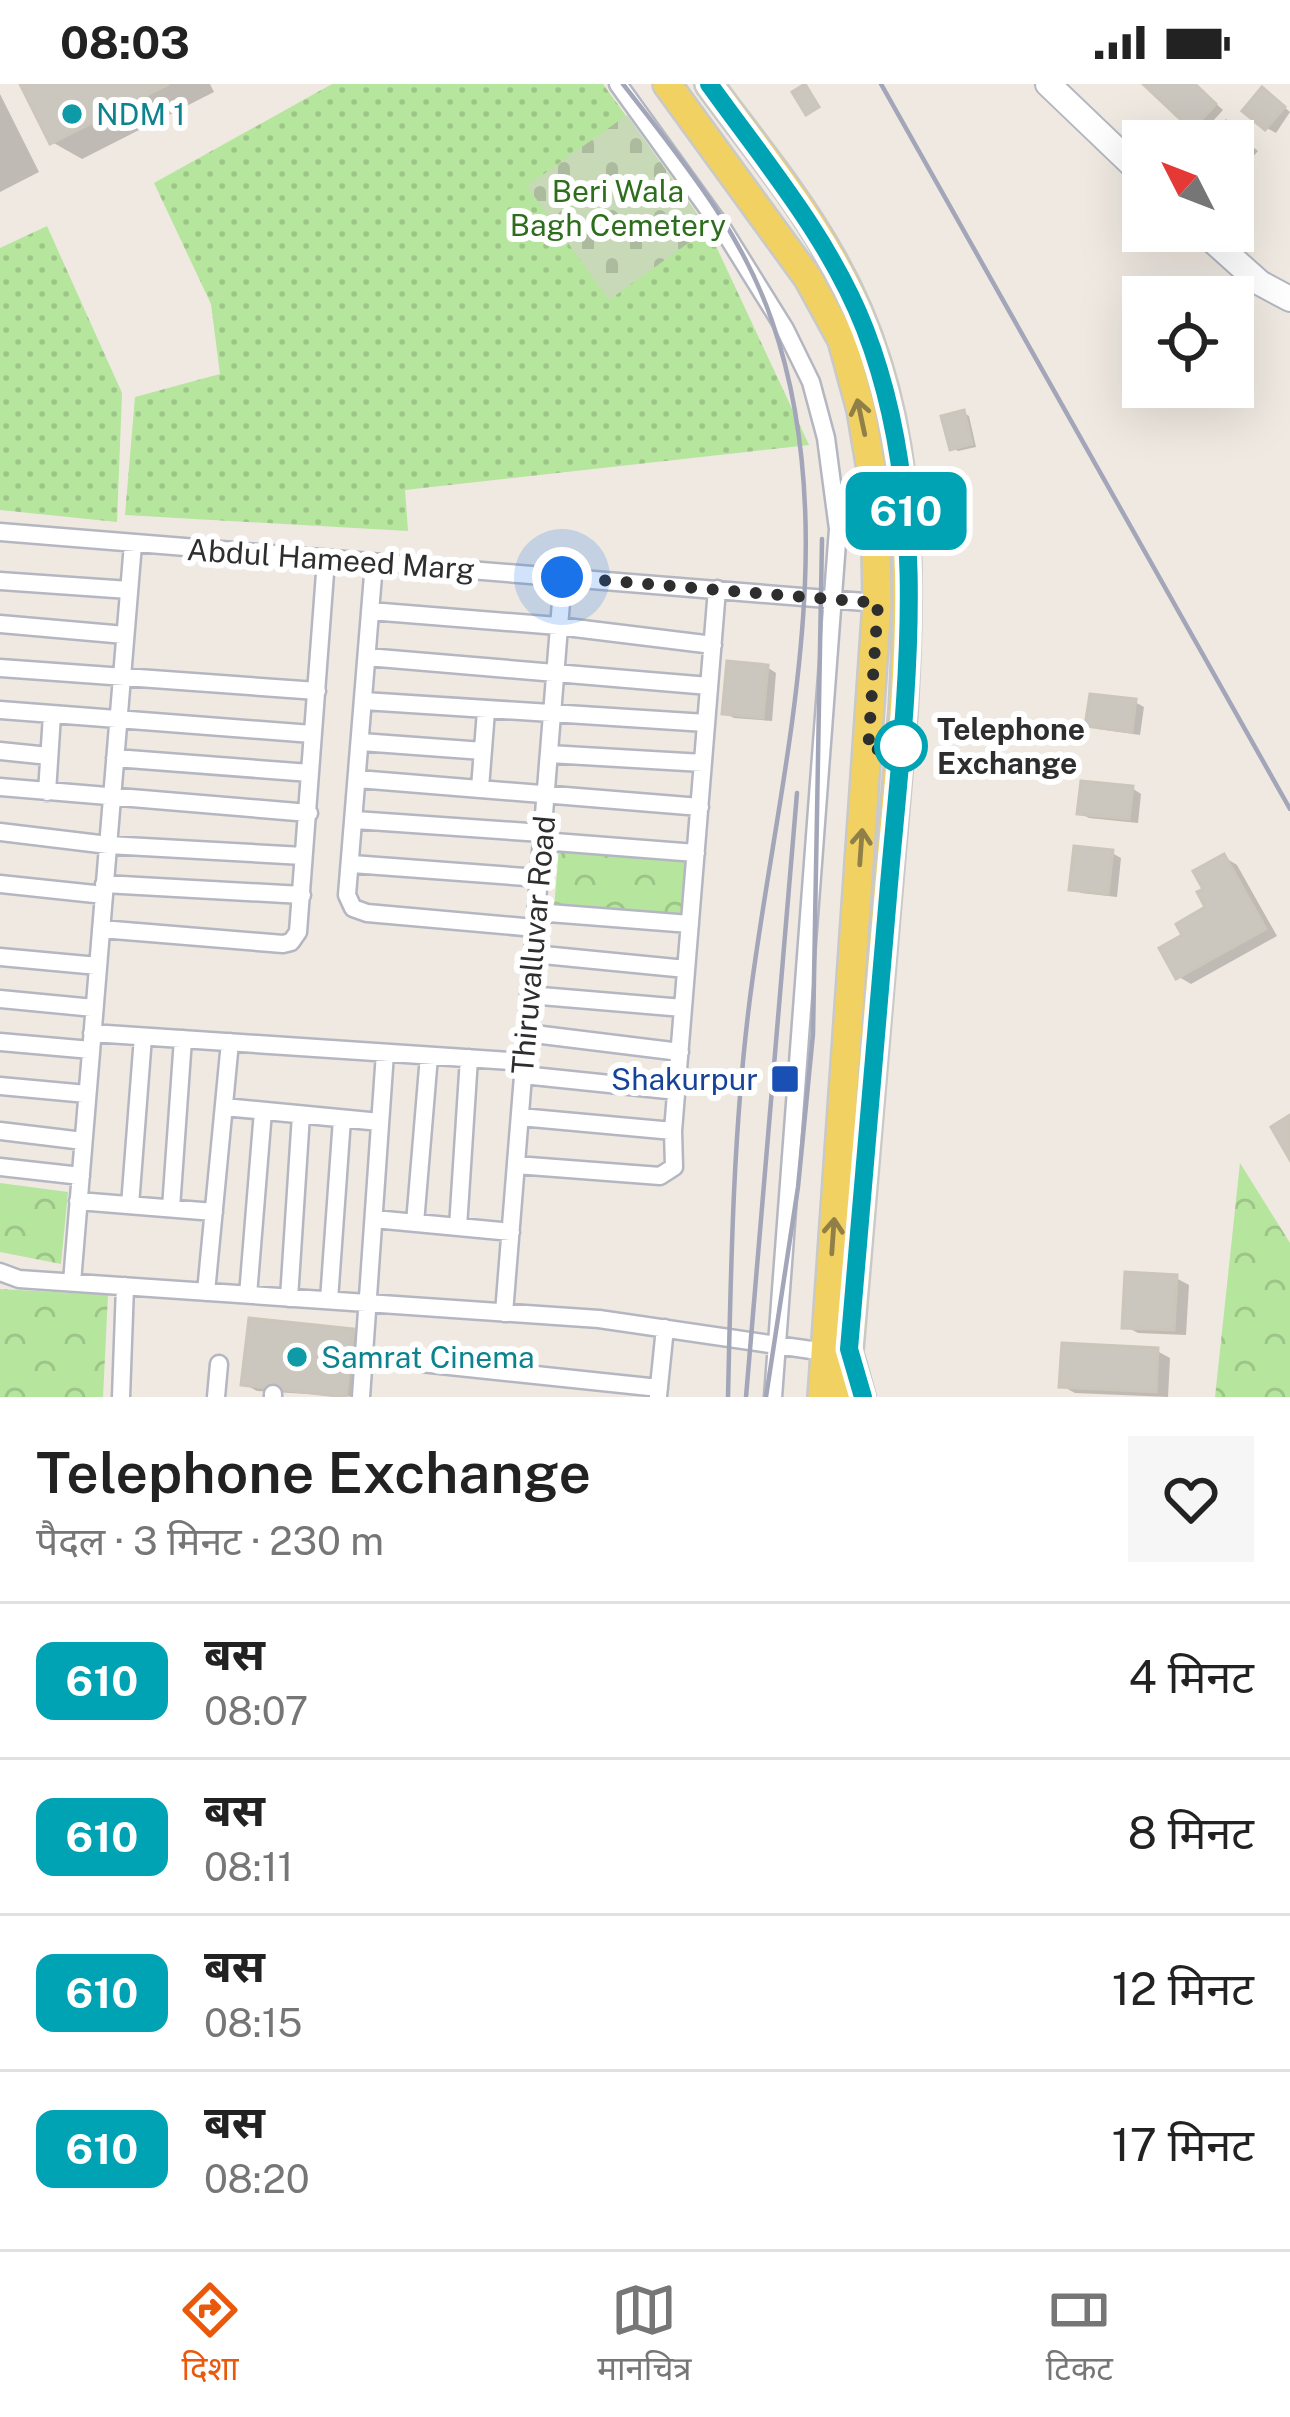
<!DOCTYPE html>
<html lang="hi">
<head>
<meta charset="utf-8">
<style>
	:root { --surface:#fff; --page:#f6f6f6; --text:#222; --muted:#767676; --line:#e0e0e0; --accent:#ea580c }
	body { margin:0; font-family:"Public Sans","Noto Sans Devanagari",sans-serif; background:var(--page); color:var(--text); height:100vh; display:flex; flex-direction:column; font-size:45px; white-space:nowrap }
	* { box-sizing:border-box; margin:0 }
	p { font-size:39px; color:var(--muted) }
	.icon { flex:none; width:66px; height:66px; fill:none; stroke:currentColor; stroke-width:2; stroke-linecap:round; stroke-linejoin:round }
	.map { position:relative; height:1313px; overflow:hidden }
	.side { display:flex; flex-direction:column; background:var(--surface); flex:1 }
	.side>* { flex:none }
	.badge { padding:0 24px; border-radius:18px; font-size:42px; line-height:78px }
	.needle { width:78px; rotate:312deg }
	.controls { position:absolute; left:1122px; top:36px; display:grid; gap:24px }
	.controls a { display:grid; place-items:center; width:132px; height:132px; border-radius:0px; background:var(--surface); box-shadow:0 12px 48px #0002; font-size:60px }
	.you { position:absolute; width:60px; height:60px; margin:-30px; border:9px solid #fff; border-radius:50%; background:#1a73e8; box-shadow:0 0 0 18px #1a73e833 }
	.map>.badge { position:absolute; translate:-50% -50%; box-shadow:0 0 0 6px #fff }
	.round { display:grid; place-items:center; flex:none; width:126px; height:126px; border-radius:0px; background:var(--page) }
	.headline { display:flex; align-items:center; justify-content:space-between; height:204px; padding:0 36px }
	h1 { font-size:57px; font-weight:600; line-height:90px }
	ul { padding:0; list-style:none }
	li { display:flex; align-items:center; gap:36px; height:156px; padding:0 36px; border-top:3px solid var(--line) }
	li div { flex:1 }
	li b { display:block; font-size:45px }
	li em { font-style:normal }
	li .badge { min-width:132px; font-weight:700; text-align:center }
	.status { display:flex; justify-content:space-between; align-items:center; height:84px; padding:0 60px; background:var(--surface); direction:ltr }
	.status svg { height:33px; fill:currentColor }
	.tab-bar { display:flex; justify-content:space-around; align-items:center; height:168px; border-top:3px solid var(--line); background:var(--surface); font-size:33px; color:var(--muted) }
	.tab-bar a { display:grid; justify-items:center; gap:6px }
	.tab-bar .active { color:var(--accent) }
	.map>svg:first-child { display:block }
	.grass { fill:url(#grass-dots) }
	.cemetery { fill:url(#cemetery-stones) }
	.park { fill:url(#park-crowns) }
	.shadow { fill:#0003 }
	.building { fill:#cbc7bf; stroke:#cbc5ba; stroke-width:3 }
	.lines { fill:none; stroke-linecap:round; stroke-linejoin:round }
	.street-casing { stroke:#b4b7c1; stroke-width:21 }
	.secondary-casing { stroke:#b4b7c1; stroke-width:28 }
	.primary-casing { stroke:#c9c9c9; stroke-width:32 }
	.street { stroke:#fff; stroke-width:16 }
	.secondary { stroke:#fff; stroke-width:24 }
	.primary { stroke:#f2d163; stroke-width:27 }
	.rail { stroke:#a3a6b8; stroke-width:4.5 }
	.oneway { stroke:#908048 }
	.line-casing { stroke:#fff; stroke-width:27 }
	.line { stroke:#00a3b4; stroke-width:18 }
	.walk { stroke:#2e2e2e; stroke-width:12; stroke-dasharray:0 21.6 }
	.culture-dot { fill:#0f9aa8; stroke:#fff; stroke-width:4.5 }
	.stop-dot { fill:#fff; stroke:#00a3b4; stroke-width:6 }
	.transit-dot { fill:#1a4fb4; stroke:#fff; stroke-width:4.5 }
	.labels { text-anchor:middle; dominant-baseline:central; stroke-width:12; stroke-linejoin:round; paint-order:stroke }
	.culture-label { font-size:30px; fill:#0d838f; stroke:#fff; text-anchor:start }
	.park-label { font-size:30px; fill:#2c6e1b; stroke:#fff }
	.street-label { font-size:30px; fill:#2e2e2e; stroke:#fff }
	.stop-label { font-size:30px; font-weight:bold; fill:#2e2e2e; stroke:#fff; text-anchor:start }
	.transit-label { font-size:30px; fill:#164399; stroke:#fff; text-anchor:end }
</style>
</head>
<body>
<div class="status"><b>08:03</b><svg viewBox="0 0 49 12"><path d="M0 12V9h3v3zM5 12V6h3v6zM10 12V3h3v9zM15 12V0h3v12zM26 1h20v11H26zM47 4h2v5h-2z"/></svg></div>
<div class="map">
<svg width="1290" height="1313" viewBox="0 0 1290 1313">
	<defs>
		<pattern id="grass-dots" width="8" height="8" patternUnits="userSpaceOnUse" patternTransform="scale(3)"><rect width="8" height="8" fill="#b6e59e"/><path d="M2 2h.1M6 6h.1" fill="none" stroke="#9dc588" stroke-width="1.8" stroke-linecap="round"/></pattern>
		<pattern id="cemetery-stones" width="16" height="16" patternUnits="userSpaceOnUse" patternTransform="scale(3)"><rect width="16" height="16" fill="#c8d9b8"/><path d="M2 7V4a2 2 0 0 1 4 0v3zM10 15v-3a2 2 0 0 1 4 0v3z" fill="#acbb9e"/></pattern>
		<pattern id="park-crowns" width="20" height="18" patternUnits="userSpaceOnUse" patternTransform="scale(3)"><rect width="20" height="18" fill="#b6e59e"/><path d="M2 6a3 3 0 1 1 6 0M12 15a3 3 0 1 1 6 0" fill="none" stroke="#9dc588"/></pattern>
	</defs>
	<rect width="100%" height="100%" fill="#efe9e1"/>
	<path class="grass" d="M332,0H603L708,145L809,361L405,406L408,447L125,431L135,313L220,290L211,220L154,99Z
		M47,142L122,309L117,438L0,426V164Z"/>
	<path class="cemetery" d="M627,31L708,145L609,216L527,102Z"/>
	<path class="park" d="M559,764L688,775L683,835L554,825Z
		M1240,1079L1290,1159V1313H1215Z
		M0,1099L68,1108L61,1180L0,1168Z
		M0,1205L108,1211L103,1313H0Z"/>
	<path class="shadow" d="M23,0H210L214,8L82,75L52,58Z
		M1147,0H1194L1223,26L1203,48Z
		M0,10L39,88L0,108Z
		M1271,12L1290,28L1276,49L1267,44Z
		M1226,41L1258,67L1241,86L1233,82V57H1211Z
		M964,329L969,332L976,363L958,367L952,364Z
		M767,583L776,589L772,637L734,634L725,629Z
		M1135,618L1144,623L1140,651L1098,645L1089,640Z
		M1132,704L1141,710L1138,739L1089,734L1080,729Z
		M1112,769L1121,774L1117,813L1081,809L1072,804Z
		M1224,773L1237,781L1277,852L1191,900L1179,893L1186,852L1209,824Z
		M1176,1194L1189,1201L1186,1251L1138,1249L1125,1242Z
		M353,1248L365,1255L359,1313L257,1307L244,1300Z
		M1157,1267L1170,1274L1168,1313L1075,1309L1062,1302Z"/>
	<path class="building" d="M20,0H169L50,60Z
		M805,0L819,23L806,31L792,8Z
		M1143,0H1195L1216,20L1192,46Z
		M1262,3L1285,23L1265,46L1242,27Z
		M1226,37L1251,61L1233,80V57H1207Z
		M964,326L972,360L950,366L941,332Z
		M727,577L768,581L763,634L722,630Z
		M1090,610L1136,615L1132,648L1085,642Z
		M1081,697L1133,702L1129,735L1077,730Z
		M1074,762L1113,766L1108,810L1069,806Z
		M1224,770L1266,845L1176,895L1159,864L1182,851L1176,840L1205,823L1197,808L1203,805L1193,787Z
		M1290,1031V1076L1271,1043Z
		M1125,1188L1177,1191L1174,1246L1122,1244Z
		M249,1234L354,1245L346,1313L241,1301Z
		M1062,1259L1158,1264L1156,1308L1059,1303Z"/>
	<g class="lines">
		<g class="street-casing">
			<path id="street" d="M618,0L724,147L785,245L811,298L826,354L838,445L773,1313
				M0,448L877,519
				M374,479L347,811L353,824L367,829L535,844
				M0,497L129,506
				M370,527L558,542L713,561
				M0,540L125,551
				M367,573L709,602
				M0,584L317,607
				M364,617L706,639
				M0,626L312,650
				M361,658L483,667
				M0,667L49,672
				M549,670L703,679
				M115,674L310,689
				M358,695L700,723
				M0,703L309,729
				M480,704L486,627
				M47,708L52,631
				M355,736L542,749
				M0,748L108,761L303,772
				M542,757L696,769
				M352,780L539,794
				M0,800L104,811
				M104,800L302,811
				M536,828L690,840
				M101,845L283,860L291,858L298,848L326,476
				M533,870L686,885
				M0,873L98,882
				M529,911L683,924
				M0,915L94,924
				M92,949L524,978
				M526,949L680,968
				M0,958L91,966
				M523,991L677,1007
				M0,1002L87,1010
				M224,1023L380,1038
				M520,1033L673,1047
				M0,1047L83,1057
				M516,1081L660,1092L674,1083L673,1047L717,505
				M0,1083L81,1092
				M78,1117L214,1128
				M130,1121L143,953
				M171,1124L183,955
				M374,1135L511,1148
				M415,1139L429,972
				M458,1143L469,974
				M0,1188L19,1195L599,1235L825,1268
				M72,1198L133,460
				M206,1208L230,958
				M248,1211L263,1027
				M289,1214L301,1031
				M329,1216L342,1035
				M504,1229L563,493
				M364,1273L659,1304
				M658,1312L665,1244
				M121,1313L125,1202
				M216,1313L219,1280
				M273,1313V1310
				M361,1313L385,969"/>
		</g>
		<g class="secondary-casing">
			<path id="secondary" d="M1048,0L1143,91
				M1202,147L1260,199L1290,215
				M852,1274L863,1313"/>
		</g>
		<g class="primary-casing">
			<path id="primary" d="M667,0L808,194L842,256L861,326L875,409L877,519L822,1313
				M709,0C750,56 797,112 831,173C913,316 912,469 903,628L845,1313"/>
		</g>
		<use href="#street" class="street"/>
		<use href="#secondary" class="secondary"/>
		<use href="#primary" class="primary"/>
		<path class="rail" d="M623,0C681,75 741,146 772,237C848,457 776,700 749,922C733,1052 731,1182 728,1313
			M881,0L1290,725
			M746,1313L797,709
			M766,1313L798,1103L813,950L822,455"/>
	</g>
	<defs><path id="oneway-shaft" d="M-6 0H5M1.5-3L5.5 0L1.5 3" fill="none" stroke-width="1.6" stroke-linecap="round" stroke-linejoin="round" transform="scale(3)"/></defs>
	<g class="oneway">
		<use href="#oneway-shaft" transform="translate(861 333) rotate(-102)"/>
		<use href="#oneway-shaft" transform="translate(861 763) rotate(-86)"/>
		<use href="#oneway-shaft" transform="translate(833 1152) rotate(-86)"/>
	</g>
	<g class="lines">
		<g class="line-casing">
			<path id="line" d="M709,0C765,78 830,155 865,245C935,426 904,624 888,812C875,963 862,1114 849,1265L863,1313"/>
		</g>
		<use href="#line" class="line"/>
		<path class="walk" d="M562,493L878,519L868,667L901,662"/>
	</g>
	<g class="culture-dot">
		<circle cx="72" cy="30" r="12"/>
		<circle cx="297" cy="1273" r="12"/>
	</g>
	<circle class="stop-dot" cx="901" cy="662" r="24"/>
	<rect class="transit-dot" x="770" y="980" width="30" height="30" rx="6"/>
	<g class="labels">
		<g class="culture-label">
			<text x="96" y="30">NDM 1</text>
			<text x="321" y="1273">Samrat Cinema</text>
		</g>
		<g class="park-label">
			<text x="618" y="107">Beri Wala<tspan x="618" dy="34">Bagh Cemetery</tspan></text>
		</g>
		<g class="street-label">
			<text transform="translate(331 475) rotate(4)">Abdul Hameed Marg</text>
			<text transform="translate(533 861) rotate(-85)">Thiruvalluvar Road</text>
		</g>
		<g class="stop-label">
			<text x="937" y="645">Telephone<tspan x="937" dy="34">Exchange</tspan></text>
		</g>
		<g class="transit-label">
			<text x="758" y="995">Shakurpur</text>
		</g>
	</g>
</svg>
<div class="controls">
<a><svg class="needle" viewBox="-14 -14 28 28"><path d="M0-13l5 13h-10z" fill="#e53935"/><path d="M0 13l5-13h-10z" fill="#767676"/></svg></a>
<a><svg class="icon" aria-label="locate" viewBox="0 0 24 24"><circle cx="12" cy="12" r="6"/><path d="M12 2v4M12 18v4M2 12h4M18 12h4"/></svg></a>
</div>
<div class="you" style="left:562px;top:493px"></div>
<b class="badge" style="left:906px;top:427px;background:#00a3b4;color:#fff">610</b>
</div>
<section class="side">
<div class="headline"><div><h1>Telephone Exchange</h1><p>पैदल · 3 मिनट · 230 m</p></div><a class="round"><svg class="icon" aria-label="heart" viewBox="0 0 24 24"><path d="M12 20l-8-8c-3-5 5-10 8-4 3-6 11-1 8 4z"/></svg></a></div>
<ul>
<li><span class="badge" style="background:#00a3b4;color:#fff">610</span><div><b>बस</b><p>08:07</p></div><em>4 मिनट</em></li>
<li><span class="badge" style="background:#00a3b4;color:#fff">610</span><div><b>बस</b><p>08:11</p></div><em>8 मिनट</em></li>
<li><span class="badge" style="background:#00a3b4;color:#fff">610</span><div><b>बस</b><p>08:15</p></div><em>12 मिनट</em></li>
<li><span class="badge" style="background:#00a3b4;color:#fff">610</span><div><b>बस</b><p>08:20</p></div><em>17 मिनट</em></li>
</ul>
</section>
<nav class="tab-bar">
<a class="active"><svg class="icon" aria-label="directions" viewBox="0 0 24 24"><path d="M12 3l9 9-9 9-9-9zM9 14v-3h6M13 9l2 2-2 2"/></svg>दिशा</a>
<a><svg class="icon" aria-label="map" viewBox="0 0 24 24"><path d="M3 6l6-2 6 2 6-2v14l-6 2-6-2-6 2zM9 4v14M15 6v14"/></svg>मानचित्र</a>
<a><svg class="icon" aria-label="tickets" viewBox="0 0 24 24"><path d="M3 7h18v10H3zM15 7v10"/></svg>टिकट</a>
</nav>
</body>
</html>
